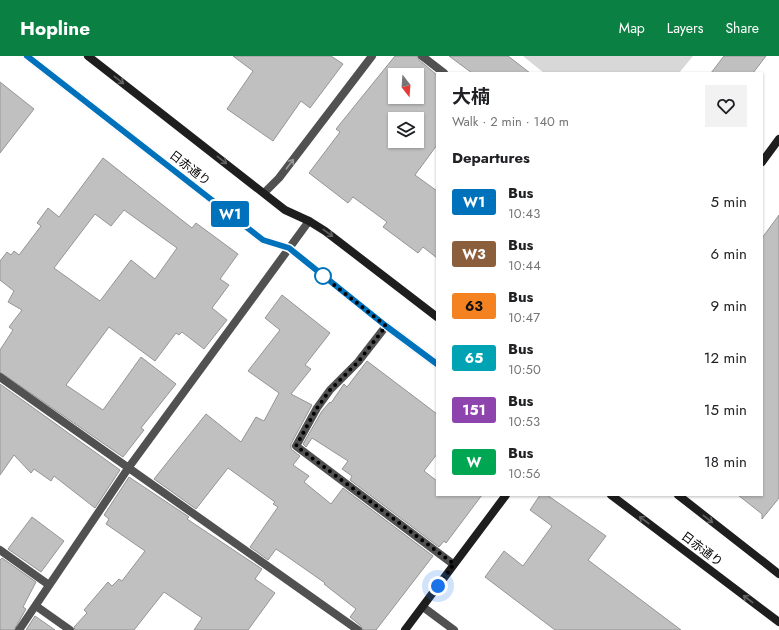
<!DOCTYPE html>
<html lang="en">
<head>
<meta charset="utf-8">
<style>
	:root { --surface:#fff; --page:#f2f2f2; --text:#202124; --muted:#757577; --accent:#0b8043 }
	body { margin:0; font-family:Jost,"Noto Sans JP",sans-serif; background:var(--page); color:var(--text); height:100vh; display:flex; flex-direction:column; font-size:15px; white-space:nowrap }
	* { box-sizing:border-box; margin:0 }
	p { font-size:13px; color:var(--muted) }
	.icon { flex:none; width:22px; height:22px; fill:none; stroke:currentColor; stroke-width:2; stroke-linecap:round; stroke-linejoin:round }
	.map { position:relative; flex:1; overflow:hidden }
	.panel { position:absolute; left:436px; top:16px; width:327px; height:424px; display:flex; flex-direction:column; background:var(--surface); border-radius:0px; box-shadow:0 1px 3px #0004 }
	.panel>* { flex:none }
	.badge { padding:0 8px; border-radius:3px; font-size:14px; line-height:26px }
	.needle { width:26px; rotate:163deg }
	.controls { position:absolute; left:388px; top:12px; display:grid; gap:8px }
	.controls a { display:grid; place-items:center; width:36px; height:36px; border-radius:0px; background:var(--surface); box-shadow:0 1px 3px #0004; font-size:20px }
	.you { position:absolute; width:20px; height:20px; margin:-10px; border:3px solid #fff; border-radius:50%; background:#1a73e8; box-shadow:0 0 0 6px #1a73e833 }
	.map>.badge { position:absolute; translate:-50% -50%; box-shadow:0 0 0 2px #fff }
	h2 { padding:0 16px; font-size:15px; line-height:36px }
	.round { display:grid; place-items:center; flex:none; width:42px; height:42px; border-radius:0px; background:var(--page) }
	.headline { display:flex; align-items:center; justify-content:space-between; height:68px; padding:0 16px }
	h1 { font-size:19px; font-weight:700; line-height:30px }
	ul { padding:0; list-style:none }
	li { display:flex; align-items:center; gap:12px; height:52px; padding:0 16px }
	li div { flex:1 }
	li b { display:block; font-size:15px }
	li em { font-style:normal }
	li .badge { min-width:44px; font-weight:700; text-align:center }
	header { display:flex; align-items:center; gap:24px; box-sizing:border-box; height:56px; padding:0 20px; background:var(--accent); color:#fff }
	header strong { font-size:19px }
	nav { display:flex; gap:22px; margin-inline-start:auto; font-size:14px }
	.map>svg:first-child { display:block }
	.green { fill:#d8d8d8 }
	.building { fill:#c0c0c0; stroke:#959595; fill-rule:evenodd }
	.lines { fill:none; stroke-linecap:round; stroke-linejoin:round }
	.street { stroke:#515151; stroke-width:8 }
	.secondary { stroke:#1e1e1e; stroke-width:8 }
	.oneway { stroke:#626262 }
	.oneway2 { stroke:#979797 }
	.line-casing { stroke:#fff; stroke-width:9 }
	.line { stroke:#0072bc; stroke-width:6 }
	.walk { stroke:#000; stroke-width:4; stroke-dasharray:0 7.2 }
	.stop-dot { fill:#fff; stroke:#0072bc; stroke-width:2 }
	.labels { text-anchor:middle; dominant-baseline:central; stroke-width:3.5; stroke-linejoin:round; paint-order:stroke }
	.street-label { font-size:12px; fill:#000; stroke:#fff }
</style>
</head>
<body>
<header>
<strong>Hopline</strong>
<nav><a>Map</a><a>Layers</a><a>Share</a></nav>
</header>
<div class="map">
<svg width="779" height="574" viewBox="0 0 779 574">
	<rect width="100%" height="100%" fill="#fff"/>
	<path class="green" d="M523,0H693L679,17H544Z"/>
	<path class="building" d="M233,0H331L343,8L310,52L301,45L273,85L227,53L253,15Z
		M395,0H417L419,4L437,19V89L415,119L437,135V202L423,191L418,197L383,171L387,166L353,141L348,147L309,117L340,76L336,73ZM395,19H417V41H395ZM395,63H417V85H395Z
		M449,0H508L530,17H472Z
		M724,0H766L753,17H711Z
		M0,26L34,53L0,97Z
		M103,102L192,172L196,167L238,198L220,223L229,229L212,252L227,264L204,293L182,276L179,279L176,277L155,305L109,271L66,329L103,354L141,301L176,328L141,372L144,374L123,401L0,316V294L13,274L9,271L22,254L8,246L14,235L0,224V205L7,196L11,199L14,195L19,199L41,170L37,167L48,152L59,161ZM124,154L177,192L155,223L131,204L100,245L54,212L95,158L111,170Z
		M779,159V442L762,463V458L738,439H762V182Z
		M282,239L330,277L305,309L311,313L291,338L312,349L291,388V393L300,400L293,409L309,420L304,426L331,448L343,432L433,500L376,574H363L361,570L350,561L356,553L324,528L325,527L285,499L276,493L268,504L250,491L278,451L273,448L275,446L228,412L196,453L154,423L206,358L241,386L256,361L264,365L279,337L248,315L280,274L265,262Z
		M367,305L437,358V398L424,415L437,425V439H482L446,487L444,485L439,491L350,424L352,420L342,413L348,405L312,382L306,391L303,388L322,355L330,346L331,347L344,328L347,331Z
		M0,328L120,414L95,452L54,420L51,425L34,413L31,417L14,399L0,419Z
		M129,421L189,461L187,463L262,513L255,523L275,537L248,574H194L202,562L164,536L134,574H75L74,571L87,557L84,554L108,526L112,530L119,523L122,525L145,495L106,468L109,463L104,459Z
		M540,439H547L606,480L588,504L681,574H555L485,521L504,495L523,510L552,470L530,454Z
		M32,461L64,485L41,516L8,493Z
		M2,502L36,526L23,551L26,553L14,574H0V504Z
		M35,560L55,574H26Z"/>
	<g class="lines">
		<path class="street" d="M422,0L444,17
			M264,137L279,122L372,0
			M386,270L358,306L330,334L317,352L296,390L453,508
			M0,321L358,574
			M0,494L49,529
			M36,550L70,574
			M423,551L454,574
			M19,574L129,411L309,165"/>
		<path class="secondary" d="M27,0L263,184L289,192L386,270L437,308
			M88,0L285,154L309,165L325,175L437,261
			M762,106L779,83
			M611,439L779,566
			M678,439L779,518
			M405,574L506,439"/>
	</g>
	<defs><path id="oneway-shaft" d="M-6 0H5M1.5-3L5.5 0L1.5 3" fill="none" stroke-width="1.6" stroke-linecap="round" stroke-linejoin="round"/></defs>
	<g class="oneway">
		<use href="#oneway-shaft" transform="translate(119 24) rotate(38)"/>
		<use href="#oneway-shaft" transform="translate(222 104) rotate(38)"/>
		<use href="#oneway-shaft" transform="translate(328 177) rotate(36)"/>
		<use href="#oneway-shaft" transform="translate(708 463) rotate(38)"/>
		<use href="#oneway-shaft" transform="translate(644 464) rotate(-143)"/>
		<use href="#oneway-shaft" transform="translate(748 543) rotate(-143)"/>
	</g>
	<use class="oneway2" href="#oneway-shaft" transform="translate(290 108) rotate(-53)"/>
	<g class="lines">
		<g class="line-casing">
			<path id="line" d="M27,0L263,184L289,192L386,270L437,308"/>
		</g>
		<use href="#line" class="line"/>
		<path class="walk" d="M323,220L386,270L358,306L330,334L317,352L296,390L454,508L438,530"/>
	</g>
	<circle class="stop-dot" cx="323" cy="220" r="8"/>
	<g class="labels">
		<g class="street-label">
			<text transform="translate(190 112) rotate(38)">日赤通り</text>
			<text transform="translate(702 493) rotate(37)">日赤通り</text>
		</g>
	</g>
</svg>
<div class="controls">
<a><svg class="needle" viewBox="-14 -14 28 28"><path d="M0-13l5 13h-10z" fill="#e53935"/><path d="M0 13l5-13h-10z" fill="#757577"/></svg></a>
<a><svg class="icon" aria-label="layers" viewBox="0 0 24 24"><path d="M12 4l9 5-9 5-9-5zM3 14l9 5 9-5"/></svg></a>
</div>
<div class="you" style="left:438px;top:530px"></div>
<b class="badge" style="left:230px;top:158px;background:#0072bc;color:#fff">W1</b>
<section class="panel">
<div class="headline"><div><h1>大楠</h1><p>Walk · 2 min · 140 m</p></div><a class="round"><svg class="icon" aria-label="heart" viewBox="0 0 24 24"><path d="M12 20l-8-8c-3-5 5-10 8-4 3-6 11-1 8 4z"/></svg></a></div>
<h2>Departures</h2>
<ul>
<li><span class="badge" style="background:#0072bc;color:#fff">W1</span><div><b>Bus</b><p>10:43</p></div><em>5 min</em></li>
<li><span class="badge" style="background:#8b5e3c;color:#fff">W3</span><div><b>Bus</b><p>10:44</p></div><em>6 min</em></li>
<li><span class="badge" style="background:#f58220;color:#111">63</span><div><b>Bus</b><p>10:47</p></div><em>9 min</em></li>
<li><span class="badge" style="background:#00a3b4;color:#fff">65</span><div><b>Bus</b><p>10:50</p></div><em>12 min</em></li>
<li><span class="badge" style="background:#8e44ad;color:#fff">151</span><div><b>Bus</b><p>10:53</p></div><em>15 min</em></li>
<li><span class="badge" style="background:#00a651;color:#fff">W</span><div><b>Bus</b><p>10:56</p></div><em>18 min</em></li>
</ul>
</section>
</div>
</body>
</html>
